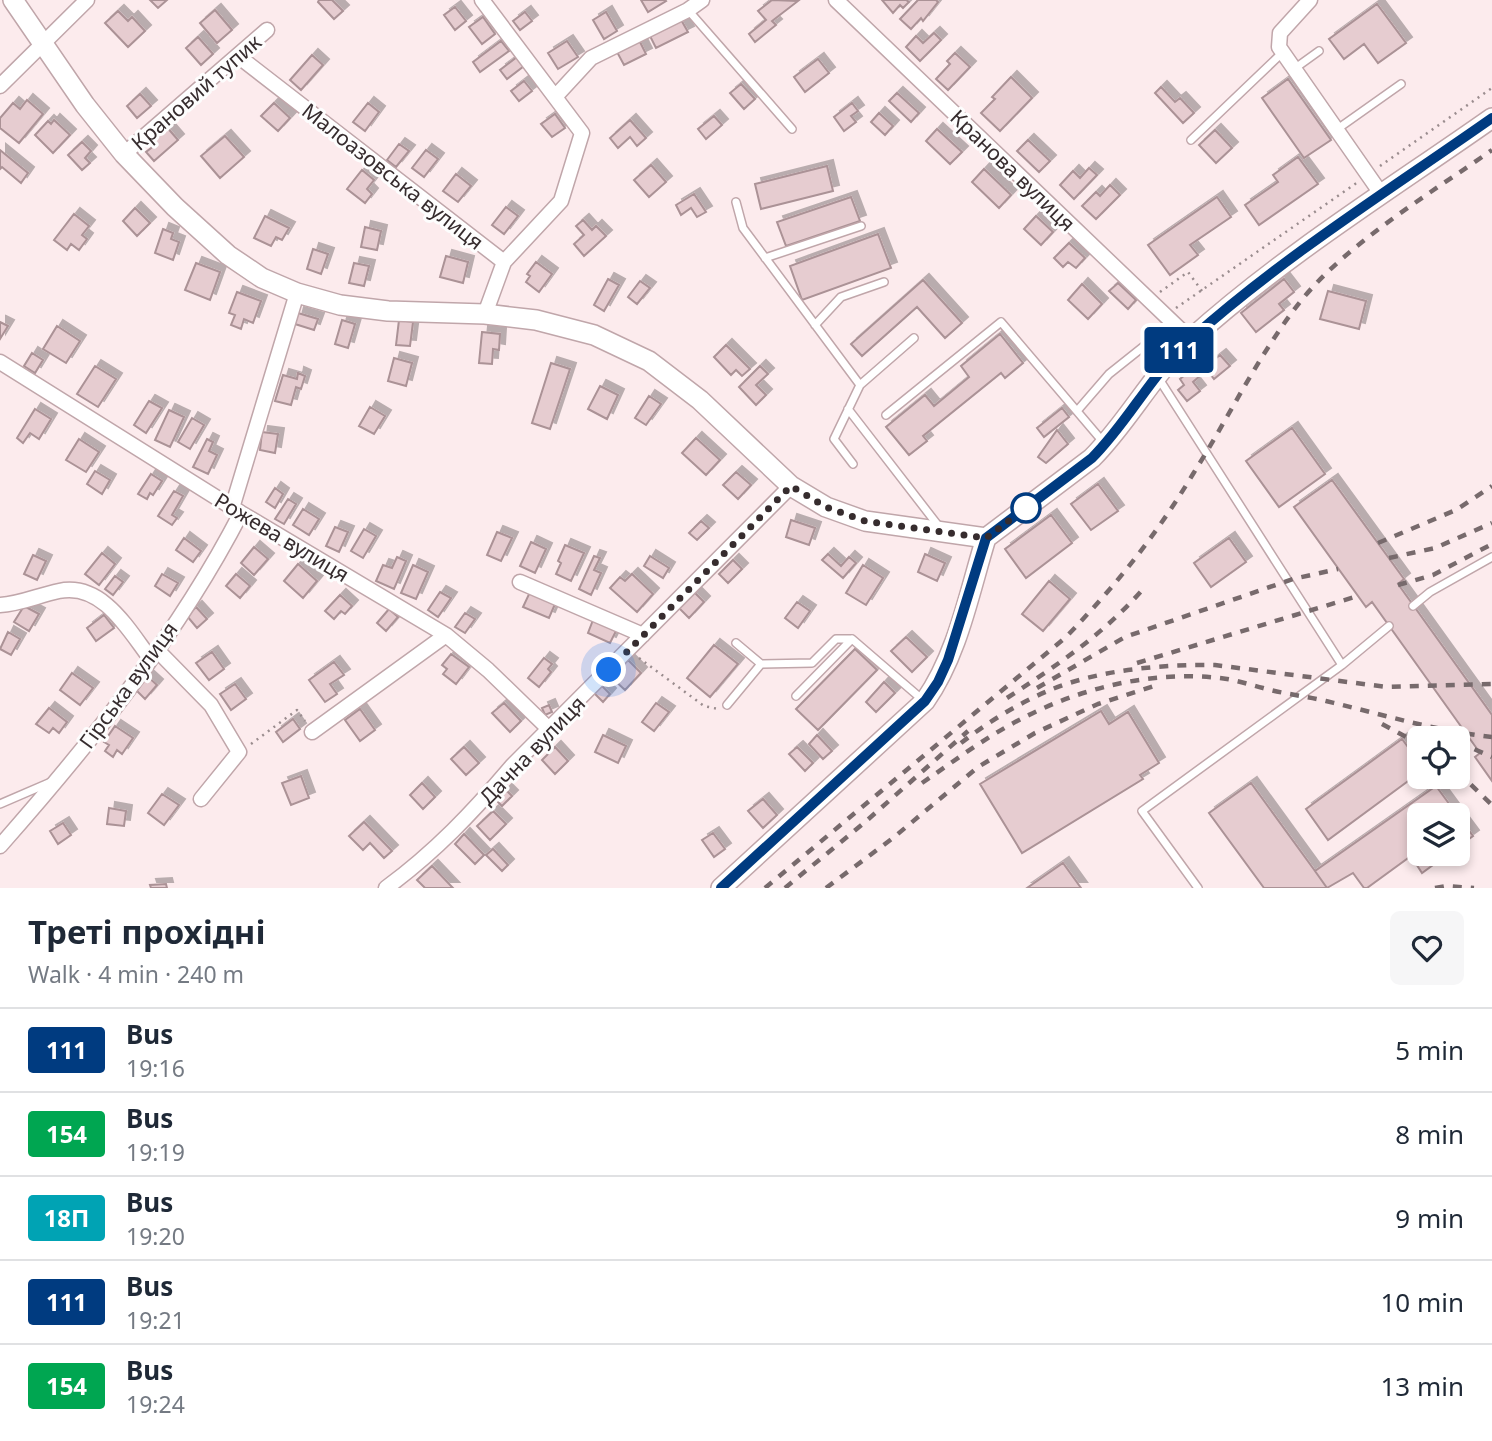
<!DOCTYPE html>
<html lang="en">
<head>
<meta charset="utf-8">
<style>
	:root { --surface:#fff; --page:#f6f6f7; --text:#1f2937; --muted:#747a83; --line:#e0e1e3 }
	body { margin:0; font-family:"Noto Sans",sans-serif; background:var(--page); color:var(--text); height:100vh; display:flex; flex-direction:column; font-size:26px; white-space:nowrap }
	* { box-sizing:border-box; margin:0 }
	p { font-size:23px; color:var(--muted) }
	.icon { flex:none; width:38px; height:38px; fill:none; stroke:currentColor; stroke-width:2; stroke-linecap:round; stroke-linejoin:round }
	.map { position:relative; height:888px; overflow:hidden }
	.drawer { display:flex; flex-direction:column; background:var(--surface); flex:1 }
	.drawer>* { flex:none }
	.badge { padding:0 14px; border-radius:5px; font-size:24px; line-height:46px }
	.controls { position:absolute; left:1407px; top:726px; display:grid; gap:14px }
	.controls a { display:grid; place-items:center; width:63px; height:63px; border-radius:10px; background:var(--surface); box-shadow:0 4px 10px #0003; font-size:35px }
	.you { position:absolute; width:35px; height:35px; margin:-18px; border:5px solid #fff; border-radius:50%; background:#1a73e8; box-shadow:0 0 0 10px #1a73e833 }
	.map>.badge { position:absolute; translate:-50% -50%; box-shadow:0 0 0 4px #fff }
	.round { display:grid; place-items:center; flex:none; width:74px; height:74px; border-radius:10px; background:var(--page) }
	.headline { display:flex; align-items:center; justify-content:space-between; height:119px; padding:0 28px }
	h1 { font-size:33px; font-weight:700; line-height:52px }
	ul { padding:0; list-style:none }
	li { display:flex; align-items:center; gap:21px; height:84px; padding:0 28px; border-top:2px solid var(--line) }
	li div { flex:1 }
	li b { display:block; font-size:26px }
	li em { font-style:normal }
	li .badge { min-width:77px; font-weight:700; text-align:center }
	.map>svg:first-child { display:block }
	.building { fill:#e6ccd0; stroke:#ab9296; stroke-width:2; filter:url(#shadow) }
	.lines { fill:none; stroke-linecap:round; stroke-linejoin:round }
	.lane-casing { stroke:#c0a6aa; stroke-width:10 }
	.street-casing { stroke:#c0a6aa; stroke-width:17 }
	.secondary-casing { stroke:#c0a6aa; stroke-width:22 }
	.path { stroke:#9a8c8e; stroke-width:2.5; stroke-dasharray:2 5; stroke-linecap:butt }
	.lane { stroke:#fff; stroke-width:7 }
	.street { stroke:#fff; stroke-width:14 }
	.secondary { stroke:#fff; stroke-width:19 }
	.rail { stroke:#776a6c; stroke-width:4.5; stroke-dasharray:9 9; stroke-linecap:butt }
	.line-casing { stroke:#fff; stroke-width:16 }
	.line { stroke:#003b80; stroke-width:10 }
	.walk { stroke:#362c2e; stroke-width:7; stroke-dasharray:0 12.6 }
	.stop-dot { fill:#fff; stroke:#003b80; stroke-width:3.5 }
	.labels { text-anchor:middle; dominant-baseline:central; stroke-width:6; stroke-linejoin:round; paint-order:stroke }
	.street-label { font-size:21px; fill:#362c2e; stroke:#fdfdfd }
</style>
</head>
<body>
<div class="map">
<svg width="1492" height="888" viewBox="0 0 1492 888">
	<defs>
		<filter id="shadow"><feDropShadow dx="6" dy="-6" stdDeviation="0" flood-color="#0004"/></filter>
	</defs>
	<rect width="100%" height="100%" fill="#fcebed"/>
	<path class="building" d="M150,0H167L158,8Z
		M319,0H332L343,11L334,19L318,2Z
		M641,0H665L666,1L648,12Z
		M772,0L798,1L772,21L776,25L755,42L749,34L766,20L758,11Z
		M882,0H906L909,2L903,8L900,5L893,13Z
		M918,0H936L938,2L923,21L921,18L911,29L900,19Z
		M1377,4L1406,43L1378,63L1364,44L1344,59L1329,39Z
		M455,7L466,21L455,30L444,15Z
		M215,10L232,30L217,43L200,23Z
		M118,11L128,21L132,17L145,31L128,47L105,23Z
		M525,12L532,21L520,30L513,21Z
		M606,12L617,31L604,39L593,20Z
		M483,17L495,34L482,44L469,27Z
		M680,18L688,32L656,48L649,34Z
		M934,33L941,40L920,61L906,47L916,36L923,43Z
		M198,37L213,54L201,65L186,48Z
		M639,40L646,54L624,65L617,52Z
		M501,41L509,51L480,72L473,62Z
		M567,41L578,57L558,69L548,53Z
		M955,53L970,67L948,90L936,79L950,64L947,61Z
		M312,55L323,65L301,90L290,80Z
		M517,57L524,66L507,79L500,70Z
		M818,59L829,73L805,92L794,77Z
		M1011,77L1032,98L1000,131L981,113L995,99L992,97Z
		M1288,79L1331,140L1304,158L1262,98Z
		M524,81L532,91L519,101L511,91Z
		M741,84L755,99L744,109L730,93Z
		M1161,87L1175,102L1180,98L1194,113L1183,123L1155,93Z
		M897,93L919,113L911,122L889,101Z
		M140,94L151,106L137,118L127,106Z
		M27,100L43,114L19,143L0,128V118L13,103L20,109Z
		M274,103L290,118L278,131L261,116Z
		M368,103L379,112L365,131L353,122Z
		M852,103L858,111L851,116L856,122L844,131L834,117Z
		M879,113L893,126L885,135L871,122Z
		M555,114L565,128L552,137L541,124Z
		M714,116L722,125L706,139L698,129Z
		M54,120L70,135L53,153L35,135L48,121L51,124Z
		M630,120L646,138L637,146L630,137L618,148L610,138Z
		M165,125L178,140L154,161L146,152L155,145L149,138Z
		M937,129L962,152L950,164L926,141Z
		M1215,130L1232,148L1216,163L1199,145Z
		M225,136L244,157L220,178L201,156Z
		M1028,140L1050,161L1039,172L1017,151Z
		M82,142L91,151L85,158L90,163L82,170L68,155Z
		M399,144L409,151L396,167L387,160Z
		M0,150L28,173L21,183L2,167L0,169Z
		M426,150L438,159L424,177L412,168Z
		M1298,157L1318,184L1259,225L1245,205L1278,182L1273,175Z
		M651,165L666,182L649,197L634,180Z
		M827,166L833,191L761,209L755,184Z
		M1089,168L1097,175L1074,199L1060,185L1073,171L1080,178Z
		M984,169L1011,195L999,208L972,182Z
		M362,170L374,180L367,189L372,194L365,203L347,189Z
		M456,174L471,186L458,202L443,191Z
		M1110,185L1120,195L1096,219L1082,206L1096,192L1100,196Z
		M694,194L706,212L697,217L691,208L681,215L676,205Z
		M851,197L860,221L786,246L777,222Z
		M1217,197L1231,217L1190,245L1198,255L1170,275L1148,245Z
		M506,207L518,216L504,234L492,225Z
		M135,208L150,223L137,236L123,221Z
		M74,214L89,226L82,235L87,239L79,250L71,244L67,250L54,240Z
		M265,216L289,228L282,240L276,237L271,246L254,238Z
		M1036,216L1053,232L1041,245L1024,229Z
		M583,220L592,230L596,226L606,236L584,256L574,244L584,235L576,226Z
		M365,227L381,231L377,250L361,247Z
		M163,229L173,233L171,239L179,242L173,260L155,253Z
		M878,234L891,268L802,300L790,266Z
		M1069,243L1085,258L1076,268L1068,262L1063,267L1054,258Z
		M313,249L328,254L321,274L307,269Z
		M446,256L468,262L463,283L440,277Z
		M536,262L552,274L539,292L526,282L530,276L527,274Z
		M196,263L220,272L210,300L185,290Z
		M354,263L369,266L364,286L349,283Z
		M608,279L619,285L604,311L594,305Z
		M1284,279L1294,292L1279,304L1284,310L1256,332L1241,313Z
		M923,280L962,323L945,338L917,307L862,356L851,344Z
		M640,281L650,288L637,304L628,297Z
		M1118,283L1136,300L1128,309L1109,291Z
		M1082,284L1102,304L1088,319L1068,300Z
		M1328,291L1366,301L1359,329L1320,319Z
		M237,292L261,301L253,323L244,319L241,329L231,325L235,315L229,313Z
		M298,313L318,319L314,330L295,324Z
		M342,320L355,324L348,348L335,344Z
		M399,320L413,322L410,346L396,345Z
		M0,322L8,326L0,339Z
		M57,326L80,341L66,363L43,349Z
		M482,332L500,334L499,350L493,349L492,364L479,363Z
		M1000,334L1023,363L1005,378L1001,373L923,436L927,441L909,455L886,427L925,395L934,406L969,377L961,366Z
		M726,345L750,369L742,376L736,370L731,375L714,357Z
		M32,353L43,360L35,373L24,366Z
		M1220,355L1230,366L1214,379L1207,370L1193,382L1200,391L1187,401L1178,390L1184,385L1180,379L1201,362L1205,367Z
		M394,358L412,363L406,386L388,381Z
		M551,363L570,369L550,429L532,423Z
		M95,366L116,379L98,407L77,394Z
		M760,366L768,374L756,385L766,395L756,405L739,387Z
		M298,373L305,376L301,389L296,387L291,405L275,401L283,375L297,379Z
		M600,386L618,395L607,419L588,409Z
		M649,396L661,404L646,425L635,418Z
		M149,401L162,408L146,433L134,425Z
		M370,407L385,416L374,434L359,426Z
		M1062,408L1069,417L1044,437L1037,428Z
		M35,409L51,419L39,439L30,433L23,443L17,438Z
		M169,410L184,417L170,447L155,440Z
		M192,418L204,425L190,449L178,442Z
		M1292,428L1325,474L1279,507L1246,461Z
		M1057,430L1068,444L1046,463L1038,457Z
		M262,432L278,434L275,453L260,450Z
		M696,438L720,460L706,475L682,453Z
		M79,439L99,452L86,472L66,460Z
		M207,439L213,442L209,451L217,455L208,474L193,467Z
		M95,471L110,480L102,494L87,484Z
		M736,472L751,485L738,499L723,485Z
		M151,474L162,481L153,495L150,493L147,499L138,494Z
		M1332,480L1404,579L1398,584L1492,715V781L1475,757L1480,753L1372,602L1366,607L1294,507Z
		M1098,484L1118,511L1091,530L1071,504Z
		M275,488L283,494L275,508L266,502Z
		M174,491L183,496L172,515L177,518L172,525L158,516Z
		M288,499L296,504L284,524L275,519Z
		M303,509L319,519L309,535L293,525Z
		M1051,515L1072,543L1026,578L1005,549Z
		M791,520L815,528L809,545L786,537Z
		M701,521L709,528L697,540L689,533Z
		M335,527L348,532L339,552L326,546Z
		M364,529L376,536L363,558L351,551Z
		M497,532L512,538L501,561L487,555Z
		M184,538L201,551L193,562L176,550Z
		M1229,538L1246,562L1211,587L1194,563Z
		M531,542L546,549L535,573L520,566Z
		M565,545L584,553L571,581L556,574L561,563L558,561Z
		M254,547L268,559L254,575L241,563Z
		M102,553L115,564L99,585L85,574Z
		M828,554L841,566L849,557L856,563L843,578L822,560Z
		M925,554L945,563L937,581L918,572Z
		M33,555L46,561L37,580L24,574Z
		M594,556L600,558L594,570L601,573L591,595L579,589Z
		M650,556L669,568L663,578L644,566Z
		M397,557L406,561L394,589L376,581L383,565L392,568Z
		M733,560L742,569L728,583L719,574Z
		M298,564L317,581L303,598L284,581Z
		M413,565L428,572L416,599L401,593Z
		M863,565L883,578L866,605L846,593Z
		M162,574L178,583L170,596L155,586Z
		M236,574L250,586L240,598L226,586Z
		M632,574L653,594L637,612L610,588L620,577L625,581Z
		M115,576L123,582L113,595L105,589Z
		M1049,581L1070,599L1043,631L1022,614Z
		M440,592L451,598L438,617L428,610Z
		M530,592L555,604L549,618L523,607Z
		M694,592L704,602L689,618L679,608Z
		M340,595L352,606L345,614L341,611L334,619L325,611Z
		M797,602L810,611L798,628L785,618Z
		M24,606L39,614L29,631L14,622Z
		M196,607L207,619L197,628L187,616Z
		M389,609L398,617L386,631L377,623Z
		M465,613L475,619L465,633L455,627Z
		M104,615L114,628L96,641L87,628Z
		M593,620L616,631L610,643L588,633Z
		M8,632L20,639L11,655L0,649Z
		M906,637L927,657L912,672L891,651Z
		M714,645L738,664L710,697L687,678Z
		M855,649L877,670L818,730L796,709Z
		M212,652L224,669L209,680L196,663Z
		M451,654L469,667L456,684L443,674L447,669L442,665Z
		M544,658L552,664L548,669L551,672L539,687L528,678Z
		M628,660L641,673L625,690L611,677Z
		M334,662L344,675L330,684L337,694L325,702L309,680Z
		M72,673L93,688L80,705L60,690Z
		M146,675L157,685L145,699L134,688Z
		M884,682L895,693L876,712L866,702Z
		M235,684L246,699L231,710L220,694Z
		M600,684L610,694L603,702L593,692Z
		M504,703L521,721L510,732L492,713Z
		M656,703L669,712L654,731L642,722Z
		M549,705L552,712L545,715L542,708Z
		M49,708L67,722L59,733L53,728L49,733L36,724Z
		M360,709L375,730L360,741L345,720Z
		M1101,711L1109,724L1128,712L1159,763L1140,775L1143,779L1022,853L980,784Z
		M293,719L300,729L283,742L276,732Z
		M115,726L133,738L122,754L117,750L113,757L105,751L109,745L104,742Z
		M603,735L626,746L618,763L595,752Z
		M817,735L832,751L823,759L809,744Z
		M1402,739L1419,762V773L1328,840L1306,809Z
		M464,747L479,763L466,775L451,759Z
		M555,747L568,761L555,774L542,760Z
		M797,747L813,763L805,771L789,754Z
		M301,776L309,798L291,805L282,783Z
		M422,783L435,797L423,809L410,795Z
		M1251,783L1315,871L1327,888H1264L1209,813Z
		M1436,786L1458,816H1419V854H1448L1422,873L1411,856L1367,888H1364L1353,873L1327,888L1315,871Z
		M506,790L512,796L502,806L496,800Z
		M162,794L179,805L164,825L148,813Z
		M763,799L777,815L763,828L748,811Z
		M109,808L126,811L124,826L107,824Z
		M493,811L506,824L490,840L477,826Z
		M1458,816L1473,836L1458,847Z
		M364,822L392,851L384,858L370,843L363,850L349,836Z
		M63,823L71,835L58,844L50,831Z
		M713,833L725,849L714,857L702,840Z
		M464,834L484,855L475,864L455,844Z
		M493,849L508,865L502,871L486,855Z
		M1063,863L1081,888H1027Z
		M432,866L453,888H425L417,880Z
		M166,884L167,888H151L150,885Z"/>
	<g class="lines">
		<g class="lane-casing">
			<path id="lane" d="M688,10L792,129
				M1294,69L1319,51
				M1336,130L1401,84
				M1191,140L1282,53
				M736,202L743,228L860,385
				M765,258L861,226
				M815,325L841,297L884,282
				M1159,379L1342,665
				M848,409L940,528
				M1077,411L1109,374L1173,323
				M886,415L1001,322L1104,443
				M853,464L834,439L860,385L914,338
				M1413,606L1430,592L1492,557
				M736,643L761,664L812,663L836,639H852L924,701
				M796,696L852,639
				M727,705L761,664
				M0,804L51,782
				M1198,888L1142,811L1342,665L1389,626"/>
		</g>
		<g class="street-casing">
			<path id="street" d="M482,0L582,133L561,201L504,262L485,314
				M836,0L1190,339
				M1310,0L1280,33L1279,47L1382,195
				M238,56L504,262
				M0,86L87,0
				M555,97L591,58L688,10L702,0
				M124,154L267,30
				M0,362L241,513L446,635L488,670L550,730
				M232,508L297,293
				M520,582L643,635
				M0,605C20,604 39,595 59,591C102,582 128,629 150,658
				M157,650L211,705L239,752L201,799
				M312,732L446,635
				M0,846C90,744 178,635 241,513
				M386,888C435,852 473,812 512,766L791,486"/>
		</g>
		<g class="secondary-casing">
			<path id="secondary" d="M13,0L85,105L124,154L175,207L228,255L262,278L297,293L340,305L388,311L485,314L536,320L594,335L649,361L700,400L791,486L826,507L865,521L986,538
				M986,538L1092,458C1129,421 1152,374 1191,339C1283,256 1391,189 1492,118
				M721,888L925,701C958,654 969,593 986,538"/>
		</g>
		<path class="path" d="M1380,166L1492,88
			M1160,292L1188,272L1202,291
			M1176,308L1358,182
			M639,658L704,706L718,709
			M251,744L297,710L305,721"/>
		<use href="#lane" class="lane"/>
		<use href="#street" class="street"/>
		<use href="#secondary" class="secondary"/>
		<path class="rail" d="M1378,543L1456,510L1492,486
			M1389,558L1435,548L1492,523
			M1398,585L1433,575L1492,544
			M1137,663L1358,596
			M1037,688L1125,637L1293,579L1338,569
			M1007,698C1056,666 1104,634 1143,589
			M1382,724L1419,744
			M1458,742L1492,757
			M961,743C988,722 1019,703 1050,690C1098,670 1163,664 1215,665L1387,687L1492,684
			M1458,772L1492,805
			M922,783C954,761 986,737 1021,719C1082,687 1157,669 1227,679C1239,681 1251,685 1263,688C1284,694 1305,696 1326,701C1381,714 1435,731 1492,737
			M765,888L1066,637C1117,584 1155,537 1193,474C1229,417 1259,354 1300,302C1346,244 1431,193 1492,150
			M785,888L864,823L968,731
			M826,888L893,838L978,767L1035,733L1098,704L1154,686
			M1435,888L1446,886L1474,888"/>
	</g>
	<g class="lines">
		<g class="line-casing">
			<path id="line" d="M721,888L925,701L938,682L948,660L986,538L1092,458C1129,421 1152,373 1191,339C1284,256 1391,189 1492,118"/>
		</g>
		<use href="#line" class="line"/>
		<path class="walk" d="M609,670L791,486L826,507L865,521L986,538L1026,508"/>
	</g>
	<circle class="stop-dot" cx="1026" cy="508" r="14"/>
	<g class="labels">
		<g class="street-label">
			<text transform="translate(196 92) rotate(-41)">Крановий тупик</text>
			<text transform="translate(1013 170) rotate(44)">Кранова вулиця</text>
			<text transform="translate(393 176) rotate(38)">Малоазовська вулиця</text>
			<text transform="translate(282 537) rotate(31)">Рожева вулиця</text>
			<text transform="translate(128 685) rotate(-54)">Гірська вулиця</text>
			<text transform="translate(532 750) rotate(-46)">Дачна вулиця</text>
		</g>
	</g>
</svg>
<div class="controls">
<a><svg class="icon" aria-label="locate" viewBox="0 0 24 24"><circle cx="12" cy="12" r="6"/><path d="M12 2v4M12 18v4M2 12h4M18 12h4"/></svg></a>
<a><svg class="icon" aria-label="layers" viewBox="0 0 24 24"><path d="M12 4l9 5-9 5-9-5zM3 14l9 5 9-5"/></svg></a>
</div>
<div class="you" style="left:609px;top:670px"></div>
<b class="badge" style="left:1179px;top:350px;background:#003b80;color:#fff">111</b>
</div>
<section class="drawer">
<div class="headline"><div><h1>Треті прохідні</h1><p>Walk · 4 min · 240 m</p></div><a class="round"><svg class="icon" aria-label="heart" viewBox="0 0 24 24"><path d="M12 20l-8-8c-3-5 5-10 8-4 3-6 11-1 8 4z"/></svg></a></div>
<ul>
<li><span class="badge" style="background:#003b80;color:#fff">111</span><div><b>Bus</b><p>19:16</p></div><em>5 min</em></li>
<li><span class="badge" style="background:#00a651;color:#fff">154</span><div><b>Bus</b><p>19:19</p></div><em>8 min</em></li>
<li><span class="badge" style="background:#00a3b4;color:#fff">18П</span><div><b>Bus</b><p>19:20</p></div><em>9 min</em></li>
<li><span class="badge" style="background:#003b80;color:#fff">111</span><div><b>Bus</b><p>19:21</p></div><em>10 min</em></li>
<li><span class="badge" style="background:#00a651;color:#fff">154</span><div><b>Bus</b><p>19:24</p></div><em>13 min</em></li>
</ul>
</section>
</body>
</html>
